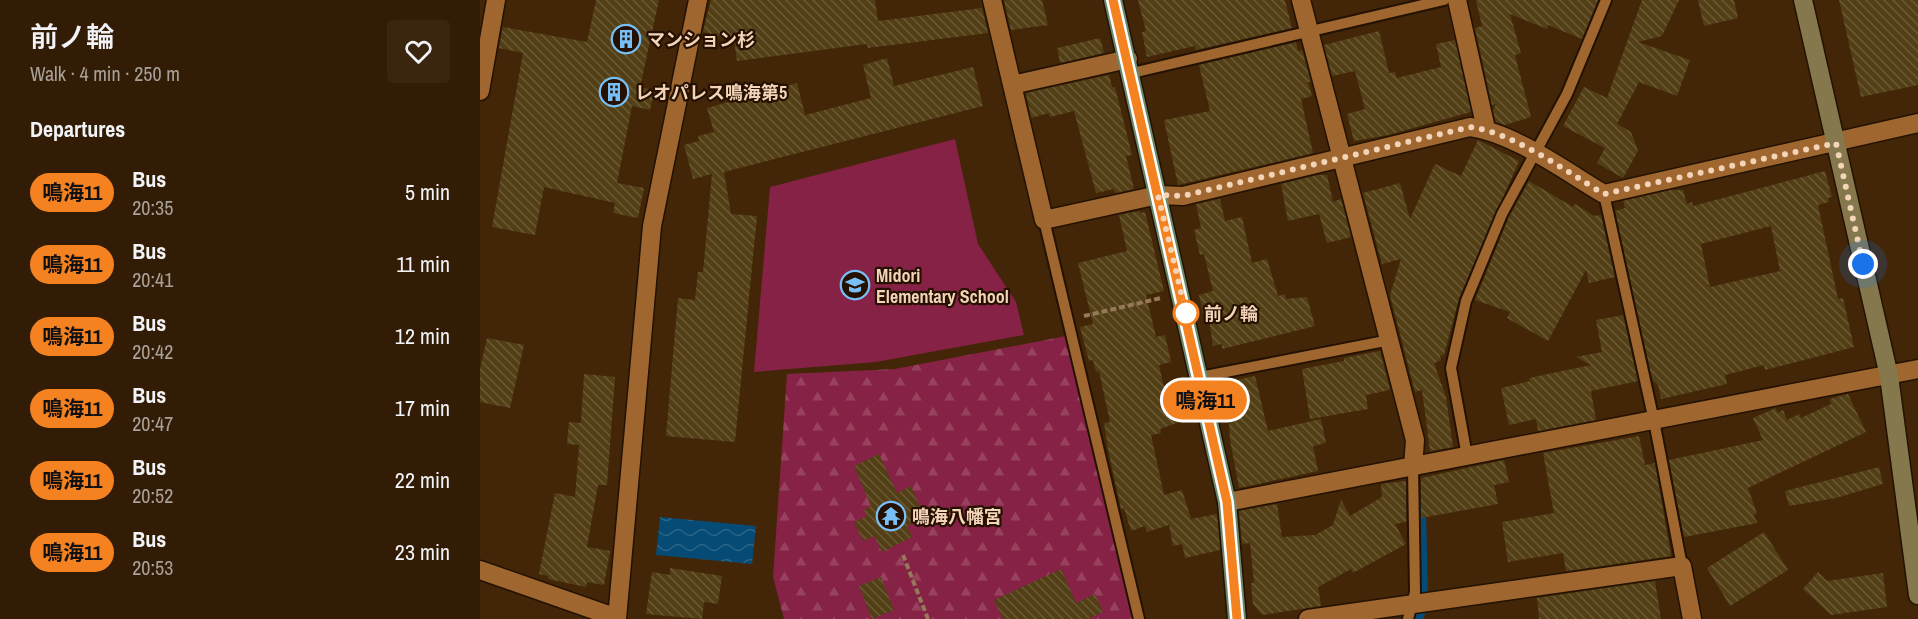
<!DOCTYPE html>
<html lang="en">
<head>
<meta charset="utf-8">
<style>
	:root { --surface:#321c05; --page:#3a250f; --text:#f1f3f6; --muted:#a8a19a }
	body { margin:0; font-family:"Archivo Narrow","Noto Sans JP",sans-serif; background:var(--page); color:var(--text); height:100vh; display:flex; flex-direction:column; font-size:22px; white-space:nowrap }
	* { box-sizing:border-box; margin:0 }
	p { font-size:20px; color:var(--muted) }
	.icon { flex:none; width:33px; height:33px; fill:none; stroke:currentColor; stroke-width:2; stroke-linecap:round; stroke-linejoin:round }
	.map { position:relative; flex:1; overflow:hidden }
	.side { display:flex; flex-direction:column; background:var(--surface); width:480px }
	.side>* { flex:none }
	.badge { padding:0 12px; border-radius:20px; font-size:21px; line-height:39px }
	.you { position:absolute; width:30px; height:30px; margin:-15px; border:4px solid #fff; border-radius:50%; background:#1a73e8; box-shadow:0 0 0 9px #1a73e833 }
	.map>.badge { position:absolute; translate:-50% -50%; box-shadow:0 0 0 3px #fff }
	h2 { padding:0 30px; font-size:22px; line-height:54px }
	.round { display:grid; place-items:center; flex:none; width:63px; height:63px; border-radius:6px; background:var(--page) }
	.summary { display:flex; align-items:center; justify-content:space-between; height:102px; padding:0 30px }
	h1 { font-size:28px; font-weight:600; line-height:45px }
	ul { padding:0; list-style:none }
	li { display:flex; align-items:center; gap:18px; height:72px; padding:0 30px }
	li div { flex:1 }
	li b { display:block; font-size:22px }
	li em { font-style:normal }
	li .badge { min-width:66px; font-weight:700; text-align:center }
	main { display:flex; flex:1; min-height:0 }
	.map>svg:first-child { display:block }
	.forest { fill:url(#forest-firs) }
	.garden { fill:#852245 }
	.water { fill:url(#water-waves) }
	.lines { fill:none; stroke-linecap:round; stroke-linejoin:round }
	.stream { stroke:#054b75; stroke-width:8 }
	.building { fill:url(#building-back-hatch); fill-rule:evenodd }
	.lane-casing { stroke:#231202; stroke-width:14 }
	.street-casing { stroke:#231202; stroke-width:21 }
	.secondary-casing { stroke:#231202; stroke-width:21 }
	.primary-casing { stroke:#231202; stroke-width:21 }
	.path { stroke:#96785b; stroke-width:4; stroke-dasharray:6 3; stroke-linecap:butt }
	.lane { stroke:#9f672f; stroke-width:10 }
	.street { stroke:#9f672f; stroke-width:18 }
	.secondary { stroke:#85784d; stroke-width:18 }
	.primary { stroke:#6a896b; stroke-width:18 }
	.line-casing { stroke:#fff; stroke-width:14 }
	.line { stroke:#f58220; stroke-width:9 }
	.walk { stroke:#f3d4b9; stroke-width:6; stroke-dasharray:0 10.8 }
	.stop-dot { fill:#fff; stroke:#f58220; stroke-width:3 }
	.labels { text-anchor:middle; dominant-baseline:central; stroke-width:4.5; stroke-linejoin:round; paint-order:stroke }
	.poi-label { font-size:18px; font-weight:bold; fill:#f3d4b9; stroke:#261000; text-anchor:start }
	.stop-label { font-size:18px; font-weight:bold; fill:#f3d4b9; stroke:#261000; text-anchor:start }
</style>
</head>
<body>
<main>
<section class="side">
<div class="summary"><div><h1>前ノ輪</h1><p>Walk · 4 min · 250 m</p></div><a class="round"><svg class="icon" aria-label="heart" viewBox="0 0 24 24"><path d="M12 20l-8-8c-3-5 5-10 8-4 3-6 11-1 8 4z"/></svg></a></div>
<h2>Departures</h2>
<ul>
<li><span class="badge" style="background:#f58220;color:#111">鳴海11</span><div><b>Bus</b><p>20:35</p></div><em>5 min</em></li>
<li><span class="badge" style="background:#f58220;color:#111">鳴海11</span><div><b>Bus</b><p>20:41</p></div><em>11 min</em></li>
<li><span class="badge" style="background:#f58220;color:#111">鳴海11</span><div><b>Bus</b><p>20:42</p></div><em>12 min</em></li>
<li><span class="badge" style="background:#f58220;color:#111">鳴海11</span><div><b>Bus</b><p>20:47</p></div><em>17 min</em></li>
<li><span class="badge" style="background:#f58220;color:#111">鳴海11</span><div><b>Bus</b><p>20:52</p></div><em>22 min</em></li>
<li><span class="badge" style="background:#f58220;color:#111">鳴海11</span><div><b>Bus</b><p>20:53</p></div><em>23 min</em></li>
</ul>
</section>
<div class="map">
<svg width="1438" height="619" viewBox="0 0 1438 619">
	<defs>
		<pattern id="forest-firs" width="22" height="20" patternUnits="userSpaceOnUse" patternTransform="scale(1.5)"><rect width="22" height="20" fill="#852245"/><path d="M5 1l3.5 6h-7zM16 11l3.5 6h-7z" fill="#97415e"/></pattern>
		<pattern id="water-waves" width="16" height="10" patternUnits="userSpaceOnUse" patternTransform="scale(1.5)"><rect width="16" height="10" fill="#054b75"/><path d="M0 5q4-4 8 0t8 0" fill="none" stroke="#2a6487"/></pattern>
		<pattern id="building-back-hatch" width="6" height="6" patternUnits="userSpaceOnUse" patternTransform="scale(1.5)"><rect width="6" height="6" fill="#523f16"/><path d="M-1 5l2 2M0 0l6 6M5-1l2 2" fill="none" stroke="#6b5a36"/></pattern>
	</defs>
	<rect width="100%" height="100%" fill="#432607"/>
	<path class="forest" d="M586,336L653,619H304L293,577L307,374L415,369Z"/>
	<path class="garden" d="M475,139L498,244L536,302L544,335L396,362L274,372L290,187Z"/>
	<path class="water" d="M180,517L276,526L272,564L176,555Z"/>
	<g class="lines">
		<path class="stream" d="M942,509L944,593
			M939,619L941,613"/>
	</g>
	<path class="building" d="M116,0H179L160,87L174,90L170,110L152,106L137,183L164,188L158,218L133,213L135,203L64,187L55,235L12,227L43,53L19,48L23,27L107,42Z
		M231,0H395L398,21L502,8L508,33L388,48L387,44L257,61L254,40L223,32Z
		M524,0H562L568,25L531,30Z
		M658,0H805L812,28L716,50L715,46L667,57L662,32L666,31Z
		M996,0H1118L1102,39L1068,25L1067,29L1030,14L1041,53L1035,55L1051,117L1025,125L1016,122L1013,110L1016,104L1012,105L995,28L1002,26Z
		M1162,0H1199L1182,36L1158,42L1210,60L1197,96L1159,82L1137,124L1151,132L1158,151L1143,178L1117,163L1125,148L1083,126L1104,87L1127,98Z
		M1218,0H1254L1258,18L1224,26Z
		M1359,0H1438V85L1381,97Z
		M899,31L909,73L915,72L917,78L961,67L956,44L975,40L991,112L908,135L874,141L867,114L885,109L875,71L852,76L844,45Z
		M620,38L624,53L580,63L577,48Z
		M816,42L818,51L822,50L831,82H828L832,96L821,99L833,153L698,185L684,120L730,111L719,65Z
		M407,58L414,86L493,67L503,106L244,172L251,214L277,216L255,442L186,436L198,298L215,300L218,272H223L232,174L213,179L204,145L219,141L218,136L234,132L227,108L317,83L325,115L391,98L383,65Z
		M629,75L632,87H635L652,155L646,156L654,189L635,193L634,189L616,193L594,111L570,117L569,113L551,118L546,93Z
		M998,140L1039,161L979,298L964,355L960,356L961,360L954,363L966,397L973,447L950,451L942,390L935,392L910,295L921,259L902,264L883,193L920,183L930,219L955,164L981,176Z
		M1345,171L1352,197L1348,198L1349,202L1338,205L1358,299L1363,298L1374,347L1285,370L1284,365L1245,375L1247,384L1181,399L1178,385L1172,379L1135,211L1145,208L1143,201L1191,190H1203L1207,204L1212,202L1213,206ZM1291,226L1300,271L1230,287L1221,244Z
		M838,175H847L853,202L861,199L871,237L847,243L839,214L808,221L801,184Z
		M1049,181L1093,207L1095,204L1114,216L1121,215L1135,277L1109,283L1106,270L1068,341L1027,318L1030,312L995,300L1029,217Z
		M740,199L745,221L762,217L772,263L787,259L798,296L805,294L806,299L827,297L835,326L742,349V344L733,346L728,313L723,314L719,295L733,291L724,254L720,255L714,230L721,228L716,204Z
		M660,211V213L665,212L684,291L666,295L676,337L685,335L691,362L679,365L685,392L696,390L702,421L680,429L681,433L671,435L684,495L702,490L711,519L737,514L740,550L705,558L702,544L693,546L689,525L667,532L665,526L651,531L644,508L641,509L628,449L624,423L630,422L619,371L616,372L613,360L609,361L600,327L613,324L598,263L647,251L639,215Z
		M1143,315L1158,381L1111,391L1116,420L1058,431L1056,419L1029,425L1021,388L1050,381L1049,378L1111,365L1096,357L1122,352L1116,320Z
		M7,338L44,345L30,408L0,402V369Z
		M900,351L910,390L886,395L888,409L830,419L822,369L864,361V358Z
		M104,374L135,377L127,485H118L107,547L130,551L124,585L107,582L106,587L68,579V576L59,574L75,493L95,497L99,445L87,444L89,422L101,423Z
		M775,376L788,431L841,419L846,443L833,446L838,471L759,488L750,440L749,423L755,422L748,382Z
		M1368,394L1386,432L1268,488L1277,514L1273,515L1278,523L1204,537L1189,460L1283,440L1273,418L1296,408L1297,413L1303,410L1307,420L1319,414L1321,418L1351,404L1350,399Z
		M1159,436L1165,465L1175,463L1191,556L1086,571L1083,553L1028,562L1022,522L1074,513L1063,453Z
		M399,454L417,493L431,486L443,514L434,518L436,522L427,526L432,537L402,552L394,536L383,541L374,522L387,516L384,510L391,506L374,466Z
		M1024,460L1029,482L1014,485L1018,504L941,518V478Z
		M1399,467L1403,484L1356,498L1309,506L1305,491Z
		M926,481V522L915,524L926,544L873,573L871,569L838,587L841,606L782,615L773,604L771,583H774L770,543L762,544L759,511L797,504L802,537L835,535L853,525L861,500L870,516L902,497L901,484Z
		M1284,532L1308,570L1250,606L1227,568Z
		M190,568L242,576L238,604L224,602L222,619L166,614L172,572L190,575Z
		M581,569L596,603L615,594L623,612L608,619H523L514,600Z
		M1338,572L1347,581L1403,573L1407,607L1351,615L1323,589Z
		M401,577L414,610L392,619L379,586Z
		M1175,581L1181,619H1059L1057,598Z"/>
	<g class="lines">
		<g class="lane-casing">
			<path id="lane" d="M652,73L964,0
				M1124,194L1174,421L1202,566
				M564,220L659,619
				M720,377L910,340
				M987,456L971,368L986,301L1022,214L1087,94L1126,0
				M928,619L935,592L933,467"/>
		</g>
		<g class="street-casing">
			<path id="street" d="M512,0L564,220L678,195L703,196L990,127C1034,133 1085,171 1124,194L1438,123
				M821,0L935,440L933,467
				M977,0L1006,129
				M532,85L648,59
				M0,91L16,0
				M747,502L1438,369
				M0,570L137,618
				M137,619L172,226L218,0
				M828,619L1202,566L1212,619"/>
		</g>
		<g class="secondary-casing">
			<path id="secondary" d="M1323,0L1409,376L1438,595"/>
		</g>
		<g class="primary-casing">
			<path id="primary" d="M633,0L747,502L757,619"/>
		</g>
		<path class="path" d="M604,316L681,298
			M423,555L448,619"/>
		<use href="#lane" class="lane"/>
		<use href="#street" class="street"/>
		<use href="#secondary" class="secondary"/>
		<use href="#primary" class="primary"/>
	</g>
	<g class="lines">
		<g class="line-casing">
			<path id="line" d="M633,0L747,502L757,619"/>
		</g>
		<use href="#line" class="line"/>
		<path class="walk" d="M706,313L678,195L703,196L990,127C1035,133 1085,171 1124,194L1356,143L1383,264"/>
	</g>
	<defs>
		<g id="building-ring" transform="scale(1.5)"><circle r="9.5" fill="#261000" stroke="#78bff7" stroke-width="1.5"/><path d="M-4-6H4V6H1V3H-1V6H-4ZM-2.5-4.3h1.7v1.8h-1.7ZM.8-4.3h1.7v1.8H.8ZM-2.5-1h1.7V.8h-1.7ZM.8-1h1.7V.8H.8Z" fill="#78bff7"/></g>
		<g id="school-ring" transform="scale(1.5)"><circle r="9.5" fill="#261000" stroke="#78bff7" stroke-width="1.5"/><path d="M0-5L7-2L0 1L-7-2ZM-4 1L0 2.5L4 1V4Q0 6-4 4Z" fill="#78bff7"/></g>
		<g id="temple-ring" transform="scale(1.5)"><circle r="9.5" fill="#261000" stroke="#78bff7" stroke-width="1.5"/><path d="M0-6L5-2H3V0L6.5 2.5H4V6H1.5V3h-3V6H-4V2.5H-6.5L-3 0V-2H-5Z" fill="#78bff7"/></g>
	</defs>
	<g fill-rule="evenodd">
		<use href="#building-ring" x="146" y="39"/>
		<use href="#building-ring" x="134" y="92"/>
		<use href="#school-ring" x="375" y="285"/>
		<use href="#temple-ring" x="411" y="516"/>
	</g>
	<circle class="stop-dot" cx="706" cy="313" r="12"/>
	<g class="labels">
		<g class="poi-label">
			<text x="167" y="39">マンション杉</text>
			<text x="155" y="92">レオパレス鳴海第5</text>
			<text x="396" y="275">Midori<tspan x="396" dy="21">Elementary School</tspan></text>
			<text x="432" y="516">鳴海八幡宮</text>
		</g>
		<g class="stop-label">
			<text x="724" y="313">前ノ輪</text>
		</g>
	</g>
</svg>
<div class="you" style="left:1383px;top:264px"></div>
<b class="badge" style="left:725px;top:400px;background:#f58220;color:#111">鳴海11</b>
</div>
</main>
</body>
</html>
